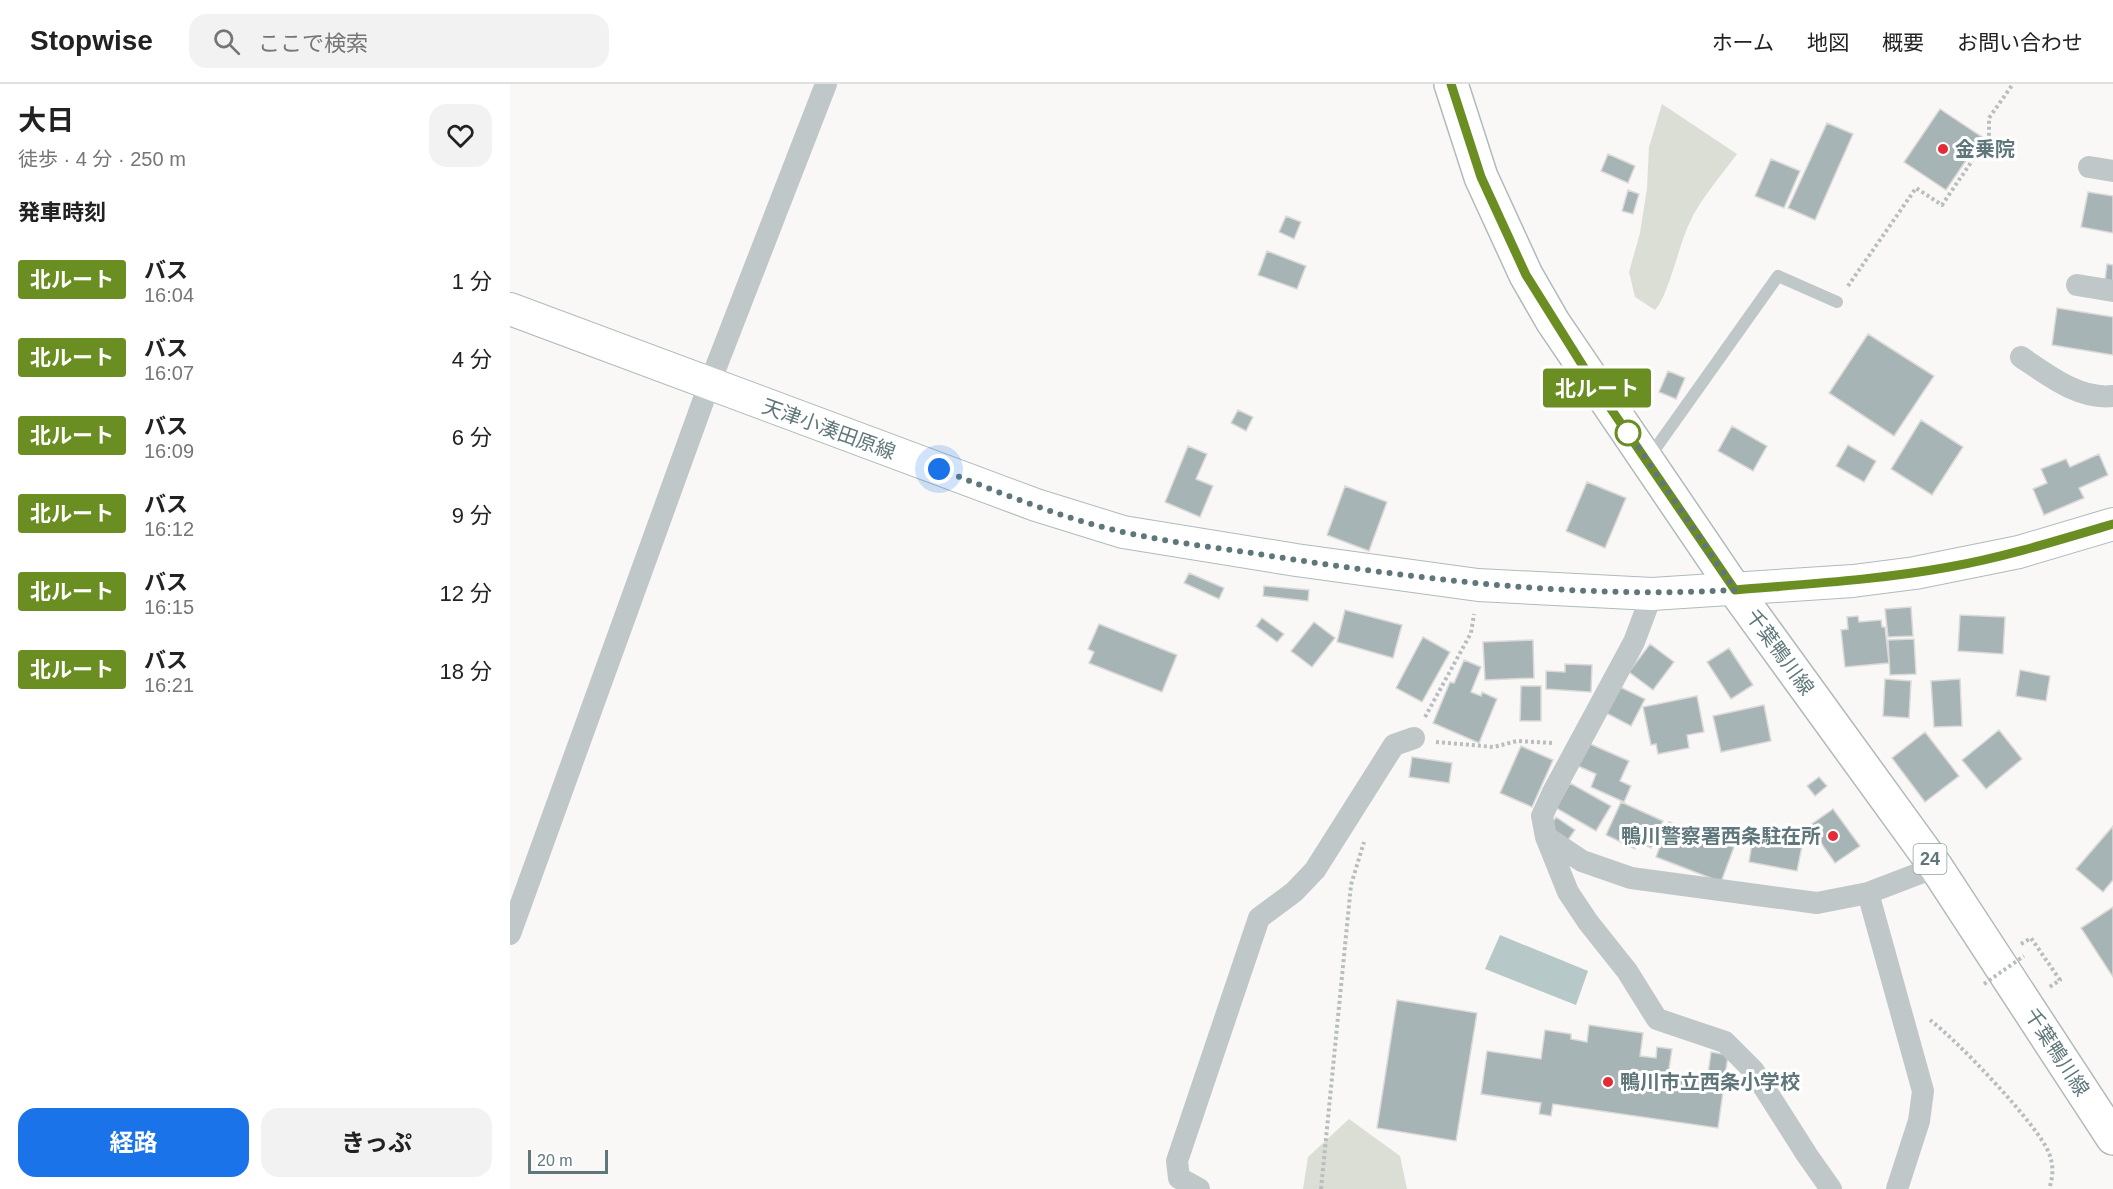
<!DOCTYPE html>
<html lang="ja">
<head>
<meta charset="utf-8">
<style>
	:root { --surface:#fff; --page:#f2f2f2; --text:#222; --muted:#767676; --line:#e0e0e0; --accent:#1a73e8 }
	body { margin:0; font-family:Helvetica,"Noto Sans JP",sans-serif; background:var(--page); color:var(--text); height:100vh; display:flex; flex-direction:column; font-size:22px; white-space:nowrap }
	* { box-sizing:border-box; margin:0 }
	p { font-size:20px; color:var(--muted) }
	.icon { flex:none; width:33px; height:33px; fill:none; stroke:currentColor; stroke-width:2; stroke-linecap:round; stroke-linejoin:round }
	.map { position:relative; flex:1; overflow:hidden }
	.drawer { display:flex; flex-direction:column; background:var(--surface); width:510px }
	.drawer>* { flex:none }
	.badge { padding:0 12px; border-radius:4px; font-size:21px; line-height:39px }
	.scale { position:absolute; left:18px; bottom:15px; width:80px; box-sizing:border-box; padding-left:6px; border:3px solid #5f777b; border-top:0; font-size:16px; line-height:21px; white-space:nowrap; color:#5f777b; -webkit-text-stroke:4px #fff; paint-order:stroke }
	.you { position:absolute; width:30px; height:30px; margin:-15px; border:4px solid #fff; border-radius:50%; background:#1a73e8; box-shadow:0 0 0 9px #1a73e833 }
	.map>.badge { position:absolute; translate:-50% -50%; box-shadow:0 0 0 3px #fff }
	h2 { padding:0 18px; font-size:22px; line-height:54px }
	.round { display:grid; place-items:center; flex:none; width:63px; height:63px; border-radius:18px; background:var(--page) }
	.head { display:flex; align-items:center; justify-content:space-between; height:102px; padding:0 18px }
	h1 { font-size:28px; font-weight:700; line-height:45px }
	.cta { display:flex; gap:12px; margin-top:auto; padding:12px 18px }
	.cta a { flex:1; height:69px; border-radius:18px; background:var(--accent); color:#fff; font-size:24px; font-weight:700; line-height:69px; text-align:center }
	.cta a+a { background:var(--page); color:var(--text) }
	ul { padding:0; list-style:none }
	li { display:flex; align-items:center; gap:18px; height:78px; padding:0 18px }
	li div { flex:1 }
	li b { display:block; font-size:22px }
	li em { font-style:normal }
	li .badge { min-width:66px; font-weight:700; text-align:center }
	header { display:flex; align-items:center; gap:36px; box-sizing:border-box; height:84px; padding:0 30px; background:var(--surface); border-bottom:2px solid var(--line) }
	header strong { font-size:28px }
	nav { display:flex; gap:33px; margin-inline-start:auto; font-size:21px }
	.search { width:420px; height:54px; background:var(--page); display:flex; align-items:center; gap:15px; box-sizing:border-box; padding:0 21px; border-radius:18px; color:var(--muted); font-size:22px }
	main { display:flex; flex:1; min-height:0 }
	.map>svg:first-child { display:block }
	.green { fill:#dbded5 }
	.water { fill:#b6c8c7 }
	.building { fill:#a7b4b5; stroke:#dbdad8; stroke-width:1.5 }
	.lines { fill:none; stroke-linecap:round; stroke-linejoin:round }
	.secondary-casing { stroke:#b0babc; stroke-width:34 }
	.primary-casing { stroke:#b1babb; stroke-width:36 }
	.path { stroke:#b8bebf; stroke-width:4; stroke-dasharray:3 3; stroke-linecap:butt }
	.lane { stroke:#c0c7c9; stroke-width:12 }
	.street { stroke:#c0c7c9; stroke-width:22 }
	.secondary { stroke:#fff; stroke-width:32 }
	.primary { stroke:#fff; stroke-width:33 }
	.path-bridge { stroke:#b8bebf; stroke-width:4; stroke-dasharray:3 3; stroke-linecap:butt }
	.line-casing { stroke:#fff; stroke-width:14 }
	.line { stroke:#6b8e23; stroke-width:9 }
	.walk { stroke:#5f777b; stroke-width:6; stroke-dasharray:0 10.8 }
	.poi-dot { fill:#e32c37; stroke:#fff; stroke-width:2 }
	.stop-dot { fill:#fff; stroke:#6b8e23; stroke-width:3 }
	.labels { text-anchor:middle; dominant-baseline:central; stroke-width:6; stroke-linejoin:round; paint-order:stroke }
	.shield { fill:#fff; stroke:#8fa0a3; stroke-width:1.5 }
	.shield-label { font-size:18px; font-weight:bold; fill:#5f777b }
	.poi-label { font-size:20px; font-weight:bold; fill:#5f777b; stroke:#fff; text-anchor:start }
	.street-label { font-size:20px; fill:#5f777b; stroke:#fff }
</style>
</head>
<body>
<header>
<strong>Stopwise</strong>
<div class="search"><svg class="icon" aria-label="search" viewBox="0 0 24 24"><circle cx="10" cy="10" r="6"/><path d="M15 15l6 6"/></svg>ここで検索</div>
<nav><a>ホーム</a><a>地図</a><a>概要</a><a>お問い合わせ</a></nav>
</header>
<main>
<section class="drawer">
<div class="head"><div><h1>大日</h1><p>徒歩 · 4 分 · 250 m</p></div><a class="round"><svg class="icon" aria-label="heart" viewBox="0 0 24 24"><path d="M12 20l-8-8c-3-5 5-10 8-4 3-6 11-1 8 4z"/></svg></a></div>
<h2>発車時刻</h2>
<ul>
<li><span class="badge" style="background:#6b8e23;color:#fff">北ルート</span><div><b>バス</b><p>16:04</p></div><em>1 分</em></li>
<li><span class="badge" style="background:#6b8e23;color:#fff">北ルート</span><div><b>バス</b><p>16:07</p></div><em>4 分</em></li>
<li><span class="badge" style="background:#6b8e23;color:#fff">北ルート</span><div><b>バス</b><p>16:09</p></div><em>6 分</em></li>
<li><span class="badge" style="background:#6b8e23;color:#fff">北ルート</span><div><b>バス</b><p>16:12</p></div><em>9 分</em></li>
<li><span class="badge" style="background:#6b8e23;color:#fff">北ルート</span><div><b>バス</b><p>16:15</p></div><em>12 分</em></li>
<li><span class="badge" style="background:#6b8e23;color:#fff">北ルート</span><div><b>バス</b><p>16:21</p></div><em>18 分</em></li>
</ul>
<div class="cta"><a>経路</a><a>きっぷ</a></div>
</section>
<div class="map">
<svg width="1603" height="1105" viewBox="0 0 1603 1105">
	<rect width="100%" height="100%" fill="#f9f8f6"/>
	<path class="green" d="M1152,20L1227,70C1211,92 1190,115 1179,140C1169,161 1158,213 1145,226L1125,213L1119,188L1130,149L1137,104L1139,63Z
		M839,1035L890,1072L897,1105H793L798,1073Z"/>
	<path class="water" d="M990,851L1078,887L1066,921L975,885Z"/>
	<path class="building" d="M1430,25L1472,53L1436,106L1394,78Z
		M1317,39L1343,50L1305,136L1278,124Z
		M1098,70L1125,82L1118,99L1091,87Z
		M1261,75L1290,87L1274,124L1245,112Z
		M1118,106L1129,110L1123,130L1112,127Z
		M1578,108L1603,112V149L1571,143Z
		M776,132L791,138L784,155L769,148Z
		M757,167L796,182L787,205L748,191Z
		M1597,180L1603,181V198L1595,197Z
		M1547,224L1603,233V271L1542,261Z
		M1358,250L1424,292L1384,352L1319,309Z
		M1158,287L1175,294L1166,315L1149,308Z
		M728,326L743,333L736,347L721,339Z
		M1411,336L1453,363L1422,411L1381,385Z
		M1222,342L1257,362L1243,387L1208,367Z
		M1338,361L1366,377L1354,398L1326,382Z
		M678,362L697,370L686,395L703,402L690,433L655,418Z
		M1589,370L1598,391L1569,404L1574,414L1534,431L1523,405L1537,399L1531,385L1556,375L1560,383Z
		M1077,398L1116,414L1095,464L1056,447Z
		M835,402L877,418L859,467L817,451Z
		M679,489L714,504L709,515L674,499Z
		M754,502L799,506L798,517L753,512Z
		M1401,523L1403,552L1378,553L1375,525Z
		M835,526L892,541L883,574L827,558Z
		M1450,531L1495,533L1493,570L1448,567Z
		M1348,532L1349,538L1371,536L1372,543H1375L1379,579L1335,583L1331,546L1338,545L1337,533Z
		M752,534L774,550L767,558L746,542Z
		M804,538L825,554L802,583L781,567Z
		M589,540L667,571L652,608L579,579L584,568L578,565Z
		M913,553L940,568L912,618L886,604Z
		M1404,555L1406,590L1380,591L1378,556Z
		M1023,556L1024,594L975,596L973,558Z
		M1140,560L1164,578L1143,606L1119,588Z
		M1219,564L1243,601L1221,615L1197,578Z
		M954,576L971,583L961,608L971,612L972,608L987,615L969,659L923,639L940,598L944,599Z
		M1055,580L1082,581L1081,608L1036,605V587L1055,588Z
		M1510,586L1540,592L1536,617L1506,612Z
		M1375,595L1401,597L1399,634L1373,632Z
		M1450,595L1452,642L1424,643L1421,597Z
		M1011,602H1031V637H1010Z
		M1108,602L1135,615L1121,642L1094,628Z
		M1187,612L1194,648L1177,651L1179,664L1148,670L1146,660L1141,661L1133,623Z
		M1254,621L1261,657L1211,668L1203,632Z
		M1489,646L1512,675L1476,705L1452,676Z
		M1415,648L1449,692L1415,718L1382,674Z
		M1078,659L1119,677L1110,697L1121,702L1114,718L1081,703L1086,690L1068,682Z
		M1011,662L1043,676L1022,723L990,709Z
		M902,673L942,679L939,699L899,693Z
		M1309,693L1317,702L1305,712L1297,702Z
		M1060,699L1101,722L1086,747L1046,724Z
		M1111,718L1153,737L1141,764L1128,758L1125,765L1096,751Z
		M1323,725L1350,762L1325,779L1299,742Z
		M1046,733L1065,746L1058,756L1039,744Z
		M1159,738L1224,763L1211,798L1146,773Z
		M1603,742V796L1593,808L1566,785Z
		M1256,747L1279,751L1278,759L1292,762L1287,787L1239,778L1243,753L1255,755Z
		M1603,823V893L1571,844Z
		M887,916L967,929L946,1057L867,1044Z
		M1079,941L1133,949L1130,972L1146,974L1147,963L1162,965L1158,991L1197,997L1201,968L1218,971L1208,1044L1043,1020L1041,1032L1029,1030L1031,1019L971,1010L977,967L1031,975L1035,946L1061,950V955L1077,958Z"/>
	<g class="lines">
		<g class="secondary-casing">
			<path id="secondary" d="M0,225L526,421L613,448L786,476L968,501L1142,510L1343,497L1405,489L1509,468L1603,440"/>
		</g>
		<g class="primary-casing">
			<path id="primary" d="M941,0L971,93L1016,191L1043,238L1225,506L1426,783L1603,1054"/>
		</g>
		<path class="path" d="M1338,202L1406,104L1432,121L1479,52V34L1503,0
			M915,633L961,549L964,530
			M926,658L984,663L1007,657L1043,659
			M1511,860L1521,854L1550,896L1538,904
			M1420,936C1446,955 1528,1041 1539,1069C1544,1082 1543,1093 1539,1105
			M811,1105L841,801L854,758"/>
		<path class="lane" d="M1138,375L1268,192L1327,218"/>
		<path class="street" d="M1579,83L1603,87
			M1567,201L1603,207
			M1511,273C1538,291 1569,316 1603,312
			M1142,510L1124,558L1043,708L1032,732L1036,753L1058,808L1078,838L1117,887L1147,935L1215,958L1243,986L1297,1071L1321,1105
			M1036,753L1072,777L1121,794L1307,819L1358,809L1426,783
			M1358,809L1413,1007L1409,1037L1387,1105
			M0,850L199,301L316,0
			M689,1105L669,1094L667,1077L749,834L784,808L805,786L884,661L904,654"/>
		<use href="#secondary" class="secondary"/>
		<use href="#primary" class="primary"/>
		<path class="path-bridge" d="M1474,900L1514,872"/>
	</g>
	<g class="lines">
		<g class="line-casing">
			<path id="line" d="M941,0L971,93L1016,191L1088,306L1225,506C1296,500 1368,496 1439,483C1495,473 1549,456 1603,440"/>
		</g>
		<use href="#line" class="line"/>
		<path class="walk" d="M429,385C489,408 550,434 613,448C662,459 712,464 761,472C915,496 1069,515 1225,506L1113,341L1118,349"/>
	</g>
	<g class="poi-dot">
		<circle cx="1433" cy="65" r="6"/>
		<circle cx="1323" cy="752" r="6"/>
		<circle cx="1098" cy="998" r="6"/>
	</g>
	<circle class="stop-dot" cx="1118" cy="349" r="12"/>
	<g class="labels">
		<rect class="shield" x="1403.5" y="760" width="33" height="30" rx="4.5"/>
		<g class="shield-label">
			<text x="1420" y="775">24</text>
		</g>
		<g class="poi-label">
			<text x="1445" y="65">金乗院</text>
			<text x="1311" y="752" text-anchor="end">鴨川警察署西条駐在所</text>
			<text x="1110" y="998">鴨川市立西条小学校</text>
		</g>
		<g class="street-label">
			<text transform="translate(319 345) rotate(20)">天津小湊田原線</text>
			<text transform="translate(1270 568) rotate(54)">千葉鴨川線</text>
			<text transform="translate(1547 968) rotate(57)">千葉鴨川線</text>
		</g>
	</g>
</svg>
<div class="scale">20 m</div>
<div class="you" style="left:429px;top:385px"></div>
<b class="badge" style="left:1087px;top:304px;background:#6b8e23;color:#fff">北ルート</b>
</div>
</main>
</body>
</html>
